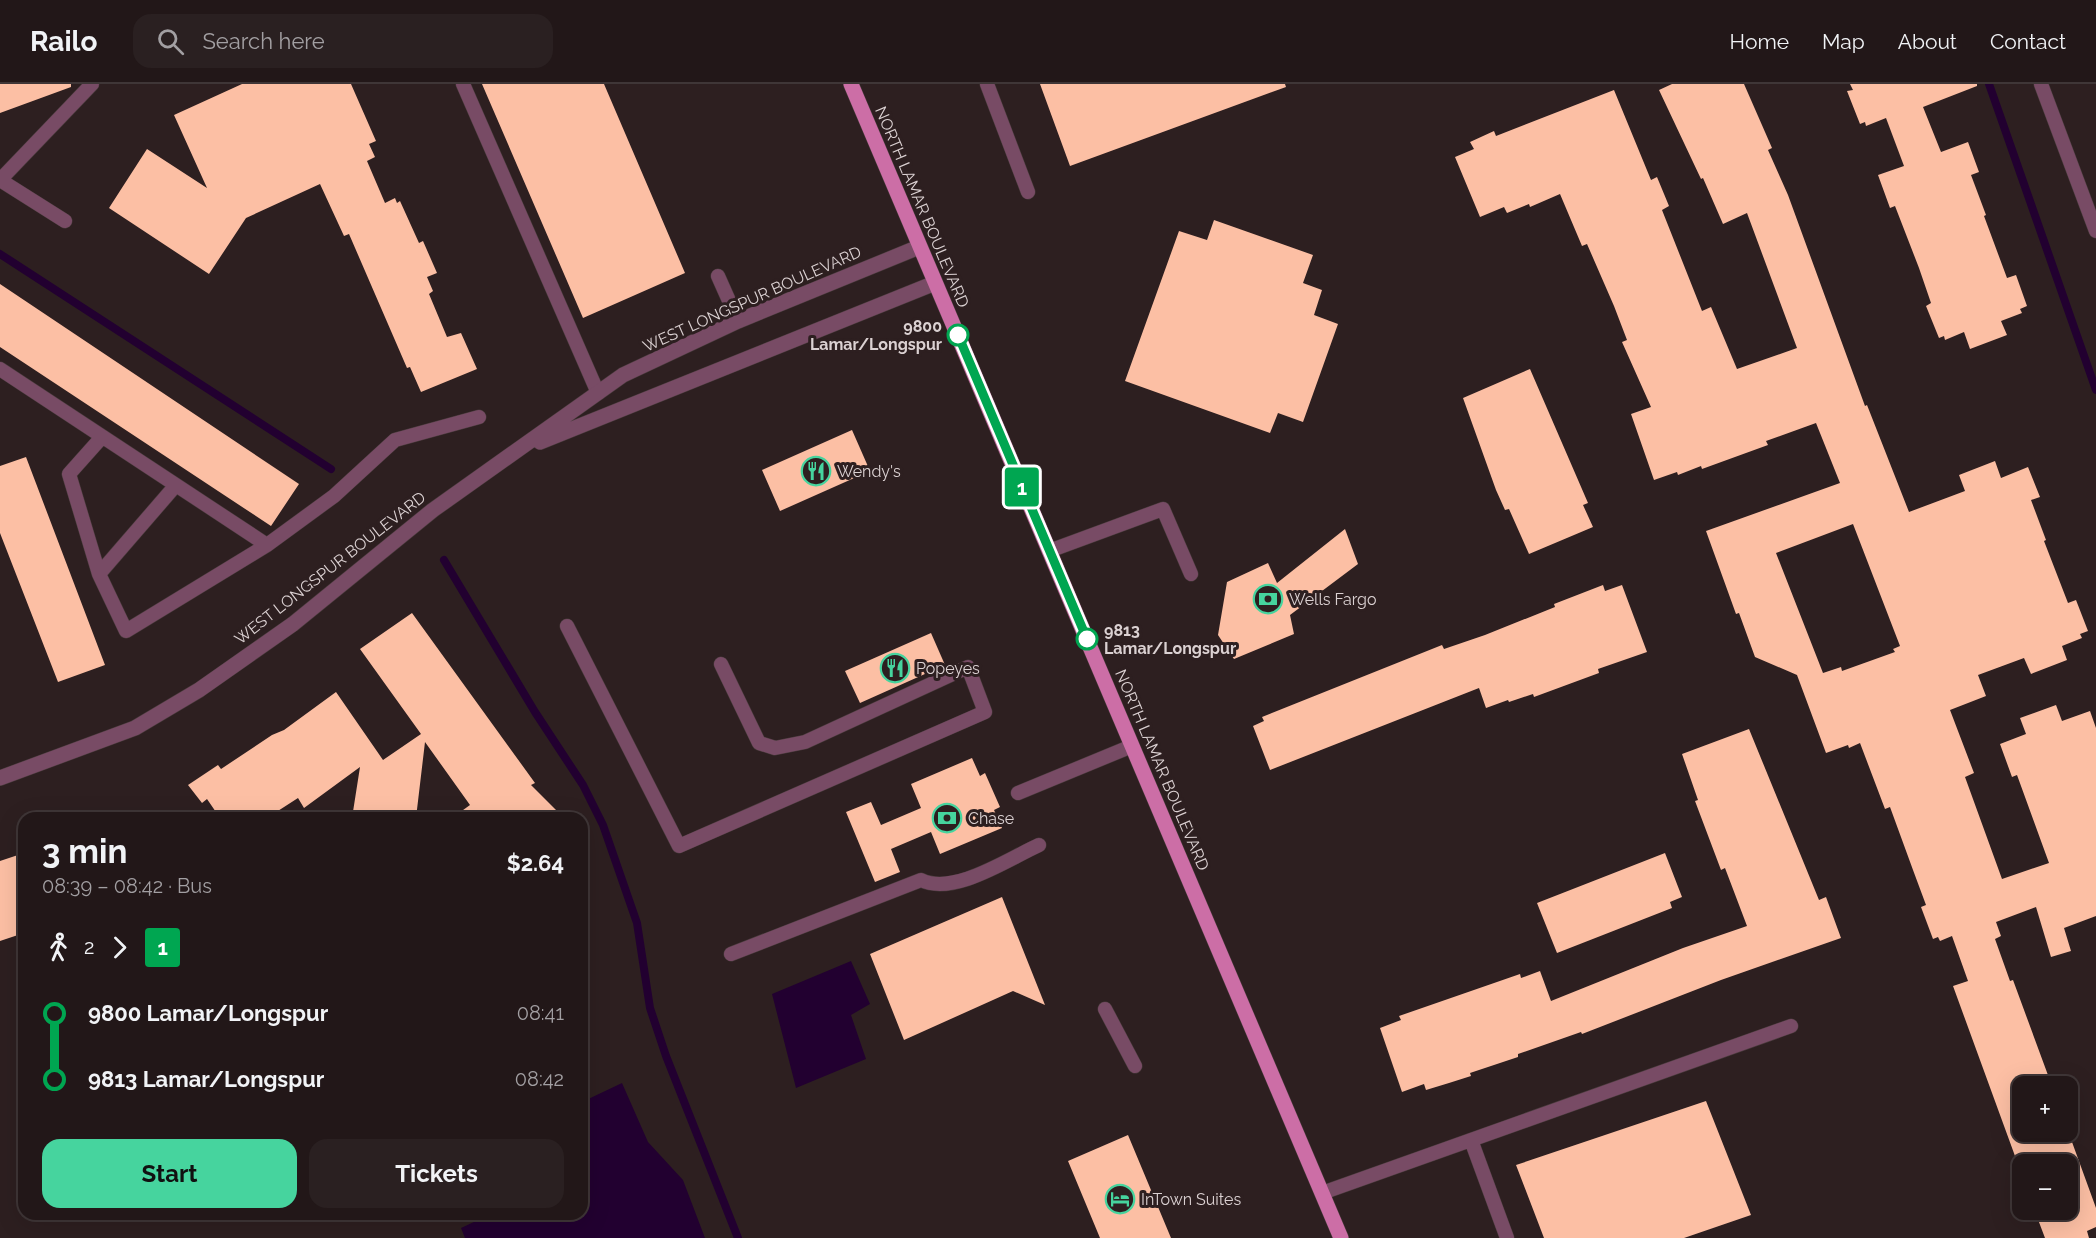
<!DOCTYPE html>
<html lang="en">
<head>
<meta charset="utf-8">
<style>
	:root { --surface:#221718; --page:#2a2021; --text:#f1f3f6; --muted:#a29fa2; --line:#3f3637; --accent:#46d49e }
	body { margin:0; font-family:Raleway,sans-serif; background:var(--page); color:var(--text); height:100vh; display:flex; flex-direction:column; font-size:22px; white-space:nowrap }
	* { box-sizing:border-box; margin:0 }
	p { font-size:20px; color:var(--muted) }
	.icon { flex:none; width:33px; height:33px; fill:none; stroke:currentColor; stroke-width:2; stroke-linecap:round; stroke-linejoin:round }
	.map { position:relative; flex:1; overflow:hidden }
	.side { position:absolute; left:18px; top:728px; width:570px; height:408px; display:flex; flex-direction:column; background:var(--surface); border-radius:18px; box-shadow:0 6px 24px #0002,0 0 0 2px var(--line) }
	.side>* { flex:none }
	.badge { padding:0 12px; border-radius:4px; font-size:21px; line-height:39px }
	.fabs { position:absolute; left:2012px; top:992px; display:grid; gap:12px }
	.fabs a { display:grid; place-items:center; width:66px; height:66px; border-radius:12px; background:var(--surface); box-shadow:0 6px 24px #0002,0 0 0 2px var(--line); font-size:30px }
	.map>.badge { position:absolute; translate:-50% -50%; box-shadow:0 0 0 3px #fff }
	.legs { display:flex; align-items:center; gap:9px; height:66px; padding:0 24px; font-size:20px }
	.legs p { margin-inline-start:auto }
	.overview { display:flex; align-items:center; justify-content:space-between; height:102px; padding:0 24px }
	h1 { font-size:33px; font-weight:700; line-height:45px }
	.action { display:flex; gap:12px; margin-top:auto; padding:12px 24px }
	.action a { flex:1; height:69px; border-radius:18px; background:var(--accent); color:#111; font-size:24px; font-weight:700; line-height:69px; text-align:center }
	.action a+a { background:var(--page); color:var(--text) }
	ul { padding:0 24px; list-style:none }
	li { display:flex; align-items:center; gap:21px; height:66px; font-size:22px }
	li i { display:grid; place-items:center; width:9px; height:100%; margin:0 8px; background:currentColor }
	li i::after { content:''; width:15px; height:15px; margin:-8px; border:4px solid; border-radius:50%; background:var(--surface) }
	li p { margin-inline-start:auto }
	li:first-child i { background:linear-gradient(#0000 50%,currentColor 0) }
	li:last-child i { background:linear-gradient(currentColor 50%,#0000 0) }
	header { display:flex; align-items:center; gap:36px; box-sizing:border-box; height:84px; padding:0 30px; background:var(--surface); border-bottom:2px solid var(--line) }
	header strong { font-size:28px }
	nav { display:flex; gap:33px; margin-inline-start:auto; font-size:21px }
	.search { width:420px; height:54px; background:var(--page); display:flex; align-items:center; gap:15px; box-sizing:border-box; padding:0 21px; border-radius:18px; color:var(--muted); font-size:22px }
	.map>svg:first-child { display:block }
	.water { fill:#220030 }
	.lines { fill:none; stroke-linecap:round; stroke-linejoin:round }
	.stream { stroke:#220030; stroke-width:8 }
	.building { fill:#fcbfa4; fill-rule:evenodd }
	.lane-casing { stroke:#493b3c; stroke-width:15 }
	.street-casing { stroke:#493b3c; stroke-width:16 }
	.primary-casing { stroke:#493b3c; stroke-width:16 }
	.lane { stroke:#784b65; stroke-width:14 }
	.street { stroke:#784b65; stroke-width:15 }
	.primary { stroke:#cc6ea6; stroke-width:15 }
	.line-1-casing { stroke:#fff; stroke-width:14 }
	.line-1 { stroke:#00a651; stroke-width:9 }
	.stop-1-dot { fill:#fff; stroke:#00a651; stroke-width:3 }
	.labels { text-anchor:middle; dominant-baseline:central; stroke-width:6; stroke-linejoin:round; paint-order:stroke }
	.street-label { font-size:16px; fill:#dbd1d2; stroke:#2d1f20 }
	.stop-label { font-size:16px; font-weight:bold; fill:#dbd1d2; stroke:#2d1f20; text-anchor:end }
	.poi-label { font-size:16px; fill:#dbd1d2; stroke:#2d1f20; text-anchor:start }
</style>
</head>
<body>
<header>
<strong>Railo</strong>
<div class="search"><svg class="icon" aria-label="search" viewBox="0 0 24 24"><circle cx="10" cy="10" r="6"/><path d="M15 15l6 6"/></svg>Search here</div>
<nav><a>Home</a><a>Map</a><a>About</a><a>Contact</a></nav>
</header>
<div class="map">
<svg width="2096" height="1154" viewBox="0 0 2096 1154">
	<rect width="100%" height="100%" fill="#2d1f20"/>
	<path class="water" d="M851,877L870,920L851,931L866,975L796,1004L772,910Z
		M622,999L648,1058L683,1096L705,1154H465L461,1144L491,1130H582V1018Z"/>
	<g class="lines">
		<path class="stream" d="M1989,0L2096,306
			M0,170L331,385
			M444,476L535,628L583,701L603,741L637,839L650,924L666,972L738,1154"/>
	</g>
	<path class="building" d="M0,0H71V3L0,29Z
		M242,0H351L376,57L369,60L375,73L367,77L385,119L395,114L397,119L400,117L419,159L423,157L437,189L427,193L433,207L429,210L447,253L461,249L477,285L421,308L410,283L407,284L349,150L344,152L320,100L246,134L209,190L109,124L147,65L207,104L174,31Z
		M482,0H604L685,189L583,234Z
		M1040,0H1285L1286,3L1070,82Z
		M1672,0H1744L1772,64L1768,66L1788,111L1865,322L1867,321L1909,428L1965,407L1959,391L1995,377L2001,394L2028,383L2040,413L2031,416L2046,456L2044,457L2068,519L2076,516L2088,547L2080,550L2082,554L2062,562L2067,576L2031,590L2024,574L1978,591L1986,612L1950,626L1974,689L1965,693L2002,795L2049,779L2017,691L2012,693L2000,660L2026,650L2020,634L2056,621L2062,637L2090,627L2096,644V832L2064,844L2071,867L2051,873L2036,823L1996,838L2001,852L1995,855L2010,897L2013,896L2052,1002H2022V1047H2068L2096,1124V1143L2087,1147L2089,1154H2045L2034,1125H2067V1080H2022L2019,1083L1953,902L1968,897L1952,852L1940,857L1938,853L1933,855L1921,823L1926,821L1913,786L1890,723L1885,725L1860,659L1849,664L1848,661L1826,669L1797,591L1755,573L1739,529L1736,530L1706,447L1840,399L1816,339L1766,357L1768,361L1702,385L1701,382L1678,391L1677,388L1654,396L1631,330L1651,323L1622,258L1627,256L1614,222L1587,160L1582,162L1560,110L1530,123L1529,120L1507,129L1504,123L1480,133L1455,73L1474,65L1470,58L1494,47L1496,52L1614,6L1651,96L1657,93L1669,122L1662,126L1702,227L1711,223L1737,285L1797,264L1747,129L1723,140L1703,94L1701,95L1659,6ZM1853,440L1900,562L1893,565L1895,568L1842,587L1841,583L1823,589L1776,469Z
		M1850,0H1977V2L1923,23L1941,68L1968,58L1979,88L1971,91L1986,131L1984,132L2007,194L2016,191L2027,222L2020,225L2022,229L2001,237L2007,251L1970,265L1964,248L1945,256L1944,252L1939,254L1926,222L1931,219L1919,184L1895,122L1890,124L1878,91L1904,82L1886,34L1866,42L1865,38L1860,40L1847,7L1853,6Z
		M1214,136L1313,171L1303,199L1322,206L1314,231L1338,240L1303,338L1278,329L1270,349L1125,297L1179,147L1207,156Z
		M0,200L299,400L271,442L0,263Z
		M1530,285L1588,419L1583,421L1593,443L1529,470L1509,425L1505,426L1496,406L1463,314Z
		M852,346L870,387L780,427L762,386Z
		M26,373L105,581L58,598L0,449V382Z
		M1345,445L1358,480L1290,531L1294,550L1234,575L1218,551L1227,498L1268,479L1277,499Z
		M1603,501L1605,507L1622,501L1647,568L1598,585L1599,589L1534,613L1533,610L1509,618L1508,616L1486,624L1479,604L1270,686L1253,642L1264,637L1262,633L1442,561L1444,565L1485,551L1555,523L1554,520Z
		M412,529L535,699L531,701L564,734H452L470,721L425,658L416,734H352L360,683L304,724L298,714L267,734H220L207,715L202,719L188,701L218,681L221,685L272,651L284,646L336,608L383,676L421,650L360,565Z
		M931,549L945,581L860,619L845,587Z
		M1749,645L1819,816L1826,813L1841,854L1721,896L1582,950L1581,948L1518,970V973L1470,989L1471,992L1449,999L1426,1006L1424,1000L1402,1008L1380,944L1401,936L1399,932L1520,890L1521,894L1540,887L1551,917L1683,864L1747,842L1725,784L1721,786L1695,717L1698,716L1682,670Z
		M972,674L980,692L985,689L1000,723L994,726L1002,744L940,770L931,748L891,765L900,788L875,798L846,728L871,718L881,741L921,724L911,700Z
		M24,769V849L0,857V777Z
		M1665,769L1682,813L1670,818L1672,824L1557,869L1537,819Z
		M1002,813L1045,921L1013,907L904,956L870,870Z
		M1706,1017L1751,1131L1684,1154H1544L1516,1081Z
		M1128,1051L1171,1154H1100L1068,1077Z"/>
	<g class="lines">
		<g class="lane-casing">
			<path id="lane" d="M463,0L598,309
				M987,0L1028,108
				M2041,0L2096,147
				M65,137L0,96L92,0
				M718,192L738,237
				M0,285L267,461
				M102,353L69,390L99,490L126,547L267,461L334,412L395,356L479,333
				M1049,467L1163,425L1191,490
				M99,490L176,401
				M567,542L679,762L985,628L968,583L805,658L775,664L759,659L721,580
				M1018,709L1132,662
				M731,870L921,796C954,812 1008,775 1039,761
				M1105,925L1135,982
				M1471,1056L1507,1154
				M1322,1109L1791,942"/>
		</g>
		<g class="street-casing">
			<path id="street" d="M540,358L935,199
				M0,694L135,644L199,606L293,540L433,426L623,291L738,237L919,163"/>
		</g>
		<g class="primary-casing">
			<path id="primary" d="M851,0L1341,1154"/>
		</g>
		<use href="#lane" class="lane"/>
		<use href="#street" class="street"/>
		<use href="#primary" class="primary"/>
	</g>
	<g class="lines">
		<g class="line-1-casing">
			<path id="line-1" d="M958,251L1087,555"/>
		</g>
		<use href="#line-1" class="line-1"/>
	</g>
	<defs>
		<g id="restaurant-ring" transform="scale(1.5)"><circle r="9.5" fill="#2d1f20" stroke="#46d49e" stroke-width="1.5"/><path d="M-5-6h1v4h1v-4h1v4h1v-4h1v5L-1.5 .5V6h-2V.5L-5-1ZM5-6V6H3V1.5H1.5Q1.5-4 5-6Z" fill="#46d49e"/></g>
		<g id="bank-ring" transform="scale(1.5)"><circle r="9.5" fill="#2d1f20" stroke="#46d49e" stroke-width="1.5"/><path d="M-6-4H6V4H-6ZM0-2.3a2.3 2.3 0 1 0 0 4.6a2.3 2.3 0 1 0 0-4.6Z" fill="#46d49e"/></g>
		<g id="hotel-ring" transform="scale(1.5)"><circle r="9.5" fill="#2d1f20" stroke="#46d49e" stroke-width="1.5"/><path d="M-6-4.5h1.5V1H6V5H4.5V3h-9V5H-6ZM-4 0a1.8 1.8 0 1 1 3.6 0ZM.5 0V-2.5h3Q6-2.5 6 0Z" fill="#46d49e"/></g>
	</defs>
	<g fill-rule="evenodd">
		<use href="#restaurant-ring" x="816" y="387"/>
		<use href="#bank-ring" x="1268" y="515"/>
		<use href="#restaurant-ring" x="895" y="584"/>
		<use href="#bank-ring" x="947" y="734"/>
		<use href="#hotel-ring" x="1120" y="1115"/>
	</g>
	<g class="stop-1-dot">
		<circle cx="958" cy="251" r="10"/>
		<circle cx="1087" cy="555" r="10"/>
	</g>
	<g class="labels">
		<g class="street-label">
			<text transform="translate(922 123) rotate(67)">NORTH LAMAR BOULEVARD</text>
			<text transform="translate(752 215) rotate(-24)">WEST LONGSPUR BOULEVARD</text>
			<text transform="translate(330 484) rotate(-38)">WEST LONGSPUR BOULEVARD</text>
			<text transform="translate(1162 686) rotate(67)">NORTH LAMAR BOULEVARD</text>
		</g>
		<g class="stop-label">
			<text x="942" y="242">9800<tspan x="942" dy="18">Lamar/Longspur</tspan></text>
			<text x="1104" y="546" text-anchor="start">9813<tspan x="1104" dy="18">Lamar/Longspur</tspan></text>
		</g>
		<g class="poi-label">
			<text x="837" y="387">Wendy's</text>
			<text x="1289" y="515">Wells Fargo</text>
			<text x="916" y="584">Popeyes</text>
			<text x="968" y="734">Chase</text>
			<text x="1141" y="1115">InTown Suites</text>
		</g>
	</g>
</svg>
<div class="fabs">
<a>+</a>
<a>−</a>
</div>
<b class="badge" style="left:1022px;top:403px;background:#00a651;color:#fff">1</b>
<section class="side">
<div class="overview"><div><h1>3 min</h1><p>08:39 – 08:42 · Bus</p></div><b>$2.64</b></div>
<div class="legs"><svg class="icon" aria-label="walk" viewBox="0 0 24 24"><circle cx="13" cy="4" r="2"/><path d="M13 8l-2 6 4 7M11 14l-3 7M7 12l3-4h3l4 4"/></svg>2<svg class="icon" aria-label="forward" viewBox="0 0 24 24"><path d="M9 5l7 7-7 7"/></svg><b class="badge" style="background:#00a651;color:#fff">1</b></div>
<ul>
<li><i style="color:#00a651"></i><b>9800 Lamar/Longspur</b><p>08:41</p></li>
<li><i style="color:#00a651"></i><b>9813 Lamar/Longspur</b><p>08:42</p></li>
</ul>
<div class="action"><a>Start</a><a>Tickets</a></div>
</section>
</div>
</body>
</html>
